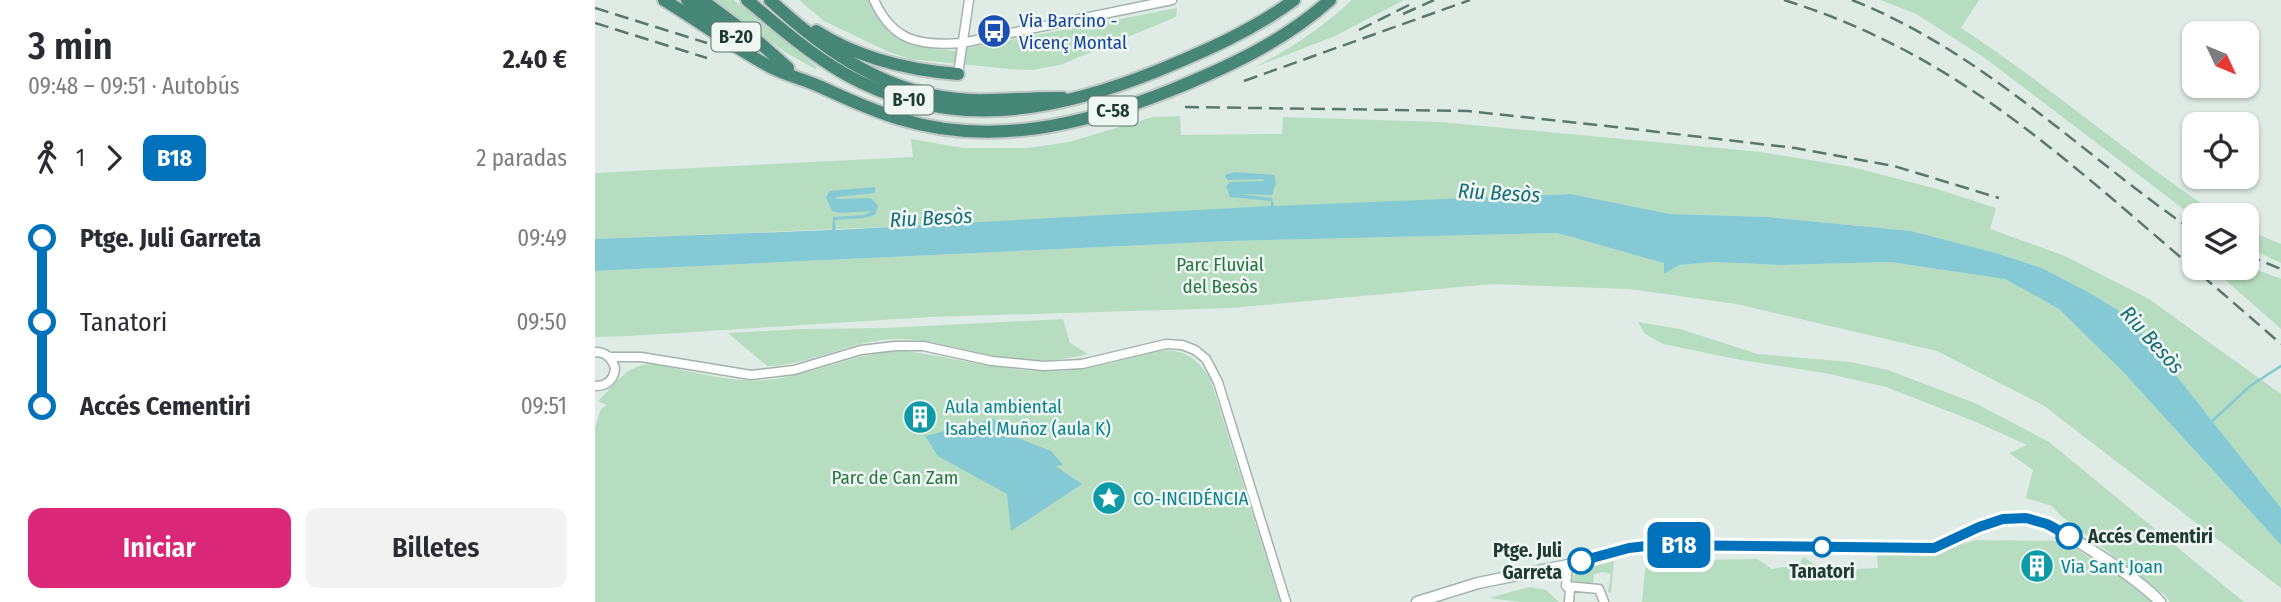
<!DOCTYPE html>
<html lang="es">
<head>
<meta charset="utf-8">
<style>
	:root { --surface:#fff; --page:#f2f2f3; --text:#2b2b33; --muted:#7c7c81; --accent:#db2777 }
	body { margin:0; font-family:"Fira Sans Condensed",sans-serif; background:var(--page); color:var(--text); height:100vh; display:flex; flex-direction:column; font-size:26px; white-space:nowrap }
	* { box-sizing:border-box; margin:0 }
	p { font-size:23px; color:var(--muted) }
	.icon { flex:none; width:38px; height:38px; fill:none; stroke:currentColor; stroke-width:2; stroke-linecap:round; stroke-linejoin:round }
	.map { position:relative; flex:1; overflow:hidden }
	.sheet { display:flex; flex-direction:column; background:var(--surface); width:595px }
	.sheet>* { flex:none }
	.badge { padding:0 14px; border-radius:10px; font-size:24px; line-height:46px }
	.needle { width:46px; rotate:134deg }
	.fabs { position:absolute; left:1587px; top:21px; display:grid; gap:14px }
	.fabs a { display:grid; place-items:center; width:77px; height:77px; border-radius:14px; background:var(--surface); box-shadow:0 2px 5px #0004; font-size:35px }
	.map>.badge { position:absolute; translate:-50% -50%; box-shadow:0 0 0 4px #fff }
	.legs { display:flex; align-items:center; gap:10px; height:77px; padding:0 28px; font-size:23px }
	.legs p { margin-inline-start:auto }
	.headline { display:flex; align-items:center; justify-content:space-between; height:119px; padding:0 28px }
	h1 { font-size:38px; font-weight:600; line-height:52px }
	.primary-button { display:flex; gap:14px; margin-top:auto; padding:14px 28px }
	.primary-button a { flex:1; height:80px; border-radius:14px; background:var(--accent); color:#fff; font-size:28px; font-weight:600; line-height:80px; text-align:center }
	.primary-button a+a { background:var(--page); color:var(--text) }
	ul { padding:0 28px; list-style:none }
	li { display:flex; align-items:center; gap:24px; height:84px; font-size:26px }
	li i { display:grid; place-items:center; width:10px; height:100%; margin:0 9px; background:currentColor }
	li i::after { content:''; width:18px; height:18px; margin:-9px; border:5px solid; border-radius:50%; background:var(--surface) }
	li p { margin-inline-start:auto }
	li:first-child i { background:linear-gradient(#0000 50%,currentColor 0) }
	li:last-child i { background:linear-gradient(currentColor 50%,#0000 0) }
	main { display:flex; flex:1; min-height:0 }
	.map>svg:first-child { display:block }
	.green { fill:#b6ddc0 }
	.water { fill:#84c9d3 }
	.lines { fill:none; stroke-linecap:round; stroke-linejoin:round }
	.stream { stroke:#84c9d3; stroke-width:2.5 }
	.minor-casing { stroke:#a2b3ac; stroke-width:11 }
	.tertiary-casing { stroke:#a2b3ac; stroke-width:13 }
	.trunk-casing { stroke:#c0c8c6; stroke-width:16 }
	.minor { stroke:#fff; stroke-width:8 }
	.tertiary { stroke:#fff; stroke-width:10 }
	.trunk { stroke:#468675; stroke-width:12 }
	.rail { stroke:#59776e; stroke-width:2.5; stroke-dasharray:14 7; stroke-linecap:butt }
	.line-1-casing { stroke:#fff; stroke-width:16 }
	.line-1 { stroke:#0072bc; stroke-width:10 }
	.stop-1-dot { fill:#fff; stroke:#0072bc; stroke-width:3.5 }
	.labels { text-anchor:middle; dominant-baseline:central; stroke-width:5; stroke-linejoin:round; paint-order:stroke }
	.shield { fill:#eff7f3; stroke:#5d736d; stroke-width:2 }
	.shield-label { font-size:18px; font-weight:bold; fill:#1f3b33 }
	.transit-label { font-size:19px; fill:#164399; stroke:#eff7f3; text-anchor:start }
	.park-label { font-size:19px; fill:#287443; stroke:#eff7f3 }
	.culture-label { font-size:19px; fill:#0d838f; stroke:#eff7f3; text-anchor:start }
	.stop-label { font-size:19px; font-weight:bold; fill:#1f3b33; stroke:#eff7f3; text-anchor:start }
	.water-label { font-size:21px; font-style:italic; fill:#176c79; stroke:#eff7f3 }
</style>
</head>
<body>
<main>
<section class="sheet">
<div class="headline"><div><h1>3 min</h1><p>09:48 – 09:51 · Autobús</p></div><b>2.40 €</b></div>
<div class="legs"><svg class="icon" aria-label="walk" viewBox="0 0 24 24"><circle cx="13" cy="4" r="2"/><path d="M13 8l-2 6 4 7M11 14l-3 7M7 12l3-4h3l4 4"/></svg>1<svg class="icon" aria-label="forward" viewBox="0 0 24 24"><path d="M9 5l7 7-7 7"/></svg><b class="badge" style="background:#0072bc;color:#fff">B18</b><p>2 paradas</p></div>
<ul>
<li><i style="color:#0072bc"></i><b>Ptge. Juli Garreta</b><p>09:49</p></li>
<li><i style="color:#0072bc"></i><span>Tanatori</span><p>09:50</p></li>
<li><i style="color:#0072bc"></i><b>Accés Cementiri</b><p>09:51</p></li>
</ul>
<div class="primary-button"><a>Iniciar</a><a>Billetes</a></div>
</section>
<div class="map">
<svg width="1686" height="602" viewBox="0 0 1686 602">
	<rect width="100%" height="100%" fill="#dfebe5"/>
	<path class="green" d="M118,0H139L222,67L220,69L190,52Z
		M204,0H276L287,20L297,33L319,46L358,51L582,8L581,17L465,65L437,70L414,69L315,59L294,52L229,21Z
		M757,0H809L740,36L660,67C696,49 728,27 757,0Z
		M1286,0H1384L1366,28C1455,86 1535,156 1623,215L1599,217L1390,58L1321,14Z
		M585,116L586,135L687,134L688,117L845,122L1166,152L1257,167L1342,189L1401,208L1395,229L1470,256L1554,299L1686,394V508L1554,341L1523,310L1493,292L1447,268L1401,253L1316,231L1173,217L1075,214L976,194L320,226L0,239V173L318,157L316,139L368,148H433L474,142L558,117Z
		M1652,230L1686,244V263L1652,247Z
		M962,233L1070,263L1069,274L1083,265L1119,262L1185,265L1295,262L1410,279L1464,309L1530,374L1686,545V588L1448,405L1342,351L1141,304L1035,289L897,284L636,308L334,317L34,336L0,337V271L635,241Z
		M1652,266L1686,279V329L1617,268H1652Z
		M468,319L475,343L493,354C474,359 454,361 434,361C392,359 351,341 308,339C261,337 218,365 172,366L133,333L207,329L292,328Z
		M1043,322L1085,329L1163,354L1255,362L1293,370L1382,404L1454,442L1649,602H1575L1570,595L1466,516L1457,506L1431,498L1438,470L1414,453L1432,445L1381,422L1291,387L1230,373L1146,360L1068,344L1050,334Z
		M303,350C356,356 408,373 462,371C487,370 512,364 536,358C550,355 565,349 578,351C596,353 606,365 615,378L685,602H0V428L6,409L12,405L3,401C21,384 31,364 58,364C97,371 141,385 181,379C223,372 261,354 303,350Z
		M1381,540L1468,541L1525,576L1557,602H1047L1051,561L1162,559L1177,569L1202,565L1209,557C1228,575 1259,568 1283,568L1282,554L1343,553Z
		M1019,561L1016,593L1013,592L1016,574L1008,572L999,574L998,586L977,581L981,571Z
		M935,587L951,590L964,602H926L894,598Z"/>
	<path class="water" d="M639,172L679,175L681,183L677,195L643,194L677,198L679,206L976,194L1075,214L1173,217L1316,231L1401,253L1447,268L1493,292L1523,310L1554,341L1686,508V545L1530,374L1464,309L1410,279L1295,262L1185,265L1119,262L1084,265L1069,274V263L962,233L635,241L0,271V239L237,230L238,217L268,215L278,211L246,213L237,211L231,197L235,191L280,187V193L241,197V199L276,198L283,206L280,215L269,218L240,220L241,230L676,206V201L635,197L631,186L635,182L669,181L668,179L633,180L630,177V175Z
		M399,419L412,434L456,451L468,465L460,466L487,484L416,531L412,494L343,456L330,436Z"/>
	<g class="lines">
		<path class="stream" d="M1615,423L1655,386L1686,366"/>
		<g class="minor-casing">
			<path id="minor" d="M279,0C298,42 325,46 367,43L577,0
				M363,74L374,0
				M0,352C11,352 17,358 20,368C19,380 12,386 0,386
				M15,357H46L156,375L199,370L266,350L300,346H328L397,361L449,366L487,364L571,344L587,345L600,350L611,359L623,382L691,602
				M973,565L971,586L975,590L974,602
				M971,586L1004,589L1009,602"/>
		</g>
		<g class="tertiary-casing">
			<path id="tertiary" d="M822,602L883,583L973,565L1034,548L1079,544C1141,547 1204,547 1266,548C1288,548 1320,552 1341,547C1373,540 1393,514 1431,518C1459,522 1546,580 1565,602"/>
		</g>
		<g class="trunk-casing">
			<path id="trunk" d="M69,0C104,21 137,46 172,65C189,75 209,79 226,87C252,99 278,111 305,119C396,147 488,125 574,91C631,68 688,42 735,0
				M92,0L142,38
				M107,0L165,43L193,68
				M152,0C183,26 215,54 250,74C353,132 458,113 562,71C610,51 657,31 699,0
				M175,0C232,53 296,97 377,100C407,101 437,97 468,98
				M221,31C264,59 313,70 363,74"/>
		</g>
		<use href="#minor" class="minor"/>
		<use href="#tertiary" class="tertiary"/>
		<use href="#trunk" class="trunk"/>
		<path class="rail" d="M1189,0C1333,45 1429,123 1541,219C1590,261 1638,302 1686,344
			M1257,0C1388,52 1485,153 1600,232
			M0,8L112,43
			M808,14L839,0
			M0,23L112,58
			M764,30L814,5
			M649,81L875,0
			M590,107L873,111L1029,128L1200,148L1299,166L1404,198
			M1652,255L1686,269"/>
	</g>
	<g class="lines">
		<g class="line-1-casing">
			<path id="line-1" d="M986,561L1034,548L1060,545L1339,548L1384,527L1408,519L1431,518L1452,524L1474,536"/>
		</g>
		<use href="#line-1" class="line-1"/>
	</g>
	<defs>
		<g id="bus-disc" transform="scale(1.75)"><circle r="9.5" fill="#1a4fb4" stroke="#eff7f3"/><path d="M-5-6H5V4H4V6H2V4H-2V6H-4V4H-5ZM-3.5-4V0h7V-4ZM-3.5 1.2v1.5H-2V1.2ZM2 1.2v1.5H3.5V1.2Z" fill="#fff"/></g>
		<g id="building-disc" transform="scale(1.75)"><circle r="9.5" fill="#0f9aa8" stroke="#eff7f3"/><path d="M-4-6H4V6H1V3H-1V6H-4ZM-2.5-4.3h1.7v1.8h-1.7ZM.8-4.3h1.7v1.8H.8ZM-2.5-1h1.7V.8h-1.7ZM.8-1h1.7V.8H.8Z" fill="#fff"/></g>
		<g id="sight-disc" transform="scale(1.75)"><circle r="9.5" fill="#0f9aa8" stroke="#eff7f3"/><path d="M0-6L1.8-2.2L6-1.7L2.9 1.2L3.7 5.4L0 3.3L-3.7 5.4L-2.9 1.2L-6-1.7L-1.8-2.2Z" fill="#fff"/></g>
	</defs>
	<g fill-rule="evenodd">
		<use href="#bus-disc" x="399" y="31"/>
		<use href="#building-disc" x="325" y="417"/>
		<use href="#sight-disc" x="514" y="498"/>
		<use href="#building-disc" x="1442" y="566"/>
	</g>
	<g class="stop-1-dot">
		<circle cx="1474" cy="536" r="12"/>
		<circle cx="1227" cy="547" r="9"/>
		<circle cx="986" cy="561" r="12"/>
	</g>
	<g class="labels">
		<g class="shield">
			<rect x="116.5" y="22.5" width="49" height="29" rx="5"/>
			<rect x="289.5" y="85.5" width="49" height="29" rx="5"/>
			<rect x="493.5" y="96.5" width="49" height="29" rx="5"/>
		</g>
		<g class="shield-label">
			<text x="141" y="37">B-20</text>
			<text x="314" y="100">B-10</text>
			<text x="518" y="111">C-58</text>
		</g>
		<g class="transit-label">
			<text x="424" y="20">Via Barcino -<tspan x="424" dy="22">Vicenç Montal</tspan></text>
		</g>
		<g class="park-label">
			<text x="625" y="264">Parc Fluvial<tspan x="625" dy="22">del Besòs</tspan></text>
			<text x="300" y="477">Parc de Can Zam</text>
		</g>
		<g class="culture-label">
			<text x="350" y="406">Aula ambiental<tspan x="350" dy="22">Isabel Muñoz (aula K)</tspan></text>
			<text x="538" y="498">CO-INCIDÉNCIA</text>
			<text x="1466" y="566">Via Sant Joan</text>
		</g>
		<g class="stop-label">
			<text x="1493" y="536">Accés Cementiri</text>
			<text x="967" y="550" text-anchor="end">Ptge. Juli<tspan x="967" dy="22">Garreta</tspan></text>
			<text x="1227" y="571" text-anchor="middle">Tanatori</text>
		</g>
		<g class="water-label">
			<text transform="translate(904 193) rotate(3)">Riu Besòs</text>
			<text transform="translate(336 218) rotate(-3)">Riu Besòs</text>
			<text transform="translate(1557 340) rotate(48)">Riu Besòs</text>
		</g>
	</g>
</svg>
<div class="fabs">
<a><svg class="needle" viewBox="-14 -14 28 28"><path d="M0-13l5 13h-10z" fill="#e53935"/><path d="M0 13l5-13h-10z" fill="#7c7c81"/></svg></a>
<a><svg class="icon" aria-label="locate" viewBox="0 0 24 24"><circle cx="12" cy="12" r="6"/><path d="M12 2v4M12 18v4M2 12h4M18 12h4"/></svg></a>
<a><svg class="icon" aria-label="layers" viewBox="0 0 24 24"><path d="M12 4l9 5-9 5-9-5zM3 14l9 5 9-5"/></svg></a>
</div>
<b class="badge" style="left:1084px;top:545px;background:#0072bc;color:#fff">B18</b>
</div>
</main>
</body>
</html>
